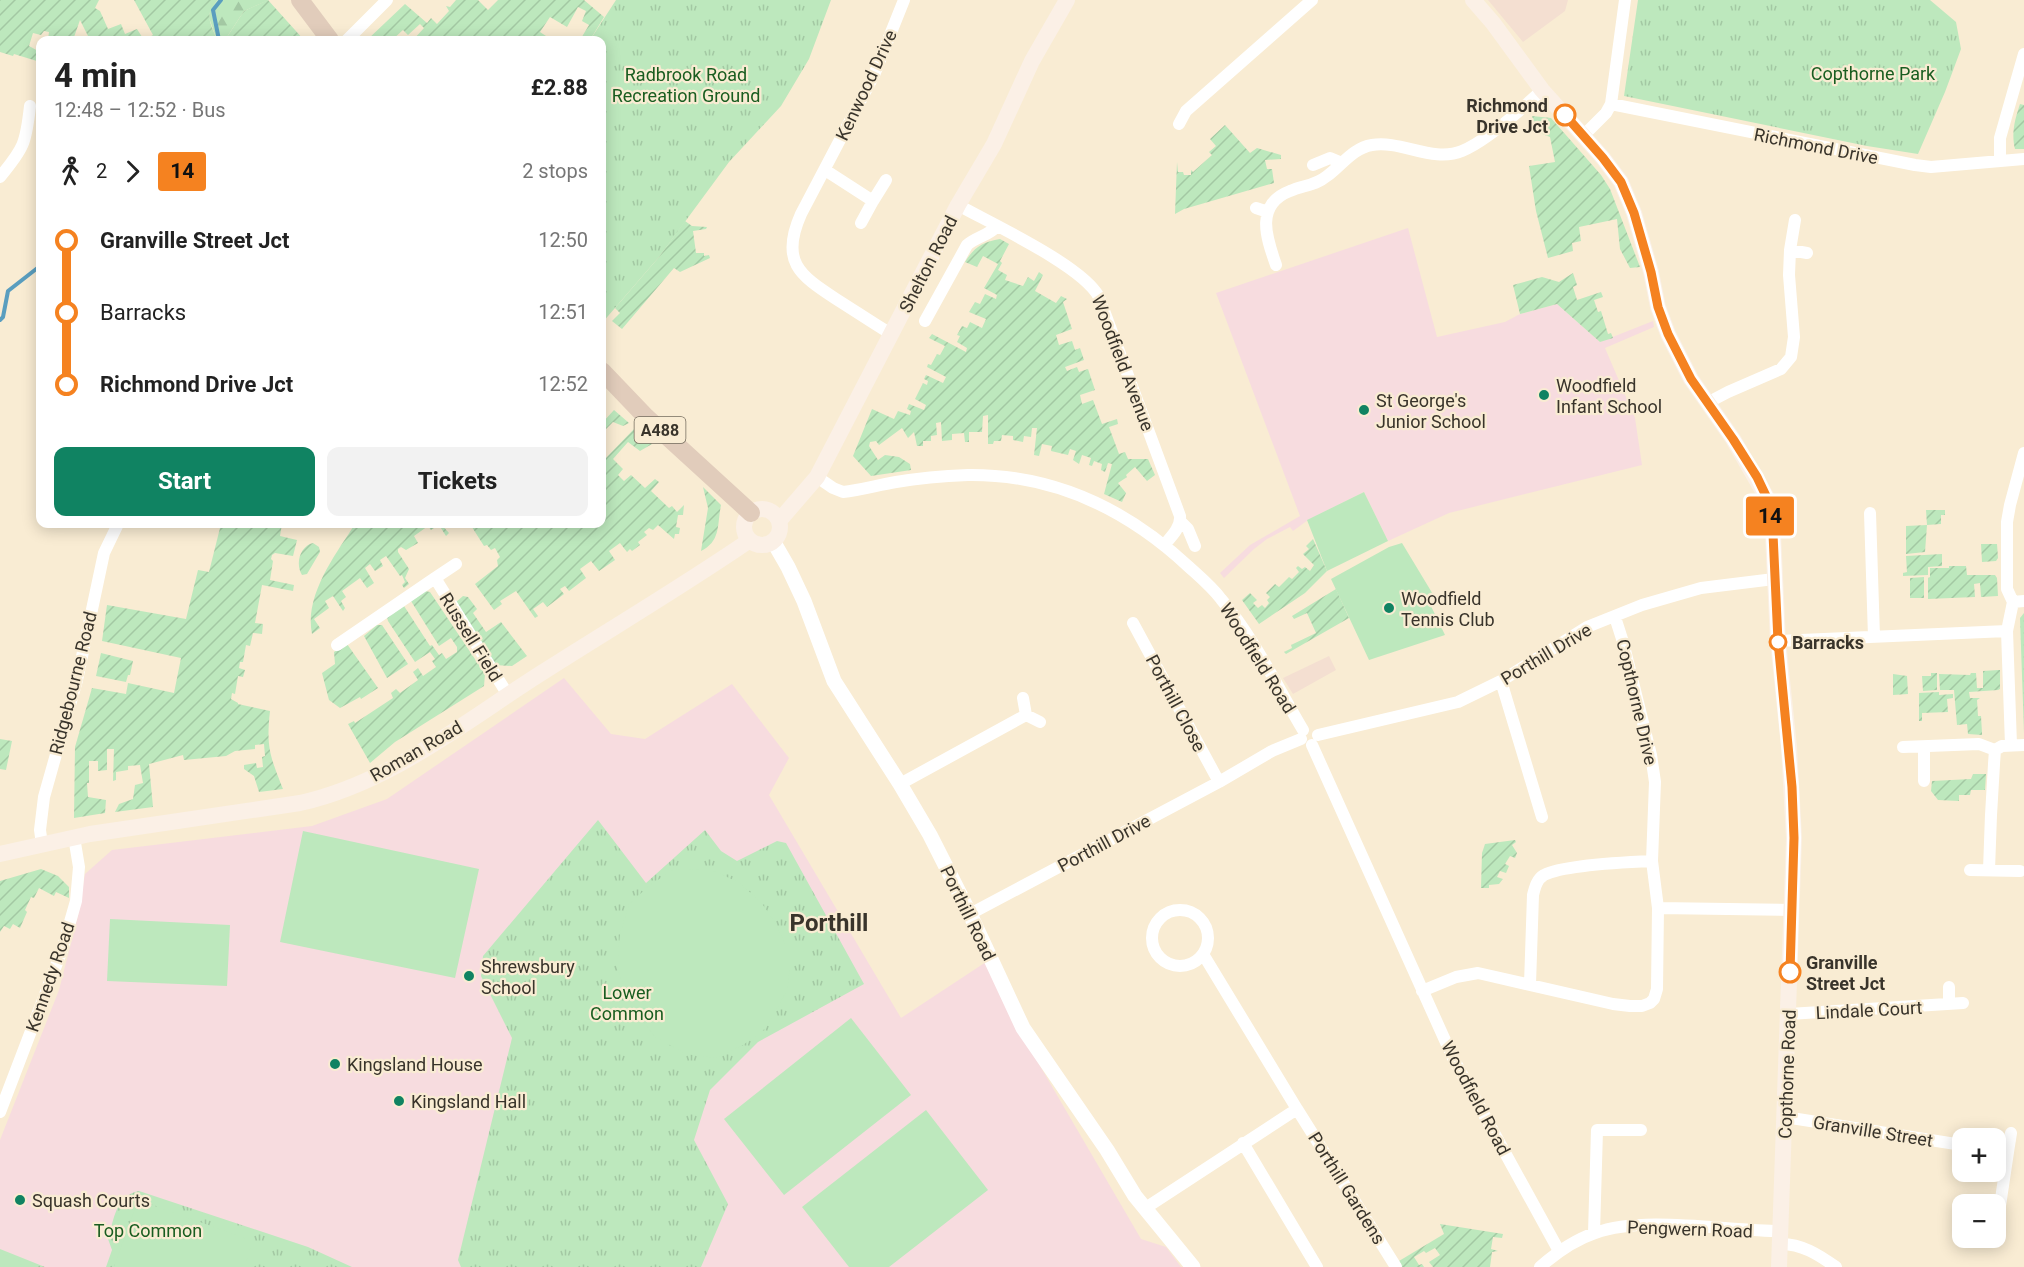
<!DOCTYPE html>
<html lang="en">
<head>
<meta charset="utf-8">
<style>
	:root { --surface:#fff; --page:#f2f2f2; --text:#222; --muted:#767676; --accent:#108362 }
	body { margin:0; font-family:Roboto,sans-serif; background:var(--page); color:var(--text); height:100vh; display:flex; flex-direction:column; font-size:22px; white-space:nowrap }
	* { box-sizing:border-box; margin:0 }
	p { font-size:20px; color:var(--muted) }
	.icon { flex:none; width:33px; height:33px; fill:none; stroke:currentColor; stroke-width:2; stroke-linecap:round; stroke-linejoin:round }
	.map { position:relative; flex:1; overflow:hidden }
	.details { position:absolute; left:36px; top:36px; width:570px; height:492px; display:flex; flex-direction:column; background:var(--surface); border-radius:12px; box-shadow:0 3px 15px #0003 }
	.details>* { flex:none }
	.badge { padding:0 12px; border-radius:4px; font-size:21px; line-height:39px }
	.controls { position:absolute; left:1952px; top:1128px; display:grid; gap:12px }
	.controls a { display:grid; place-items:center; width:54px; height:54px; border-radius:12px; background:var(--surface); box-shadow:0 3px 15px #0003; font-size:30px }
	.map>.badge { position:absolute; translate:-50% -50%; box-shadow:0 0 0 3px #fff }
	.legs { display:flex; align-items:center; gap:9px; height:66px; padding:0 18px; font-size:20px }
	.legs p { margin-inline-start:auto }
	.head { display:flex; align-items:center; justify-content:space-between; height:102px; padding:0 18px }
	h1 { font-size:33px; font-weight:700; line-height:45px }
	.action { display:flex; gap:12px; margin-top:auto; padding:12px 18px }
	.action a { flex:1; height:69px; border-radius:12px; background:var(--accent); color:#fff; font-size:24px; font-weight:700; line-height:69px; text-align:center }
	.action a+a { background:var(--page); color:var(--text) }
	ul { padding:0 18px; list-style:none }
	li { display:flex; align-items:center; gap:21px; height:72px; font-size:22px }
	li i { display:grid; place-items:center; width:9px; height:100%; margin:0 8px; background:currentColor }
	li i::after { content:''; width:15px; height:15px; margin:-8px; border:4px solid; border-radius:50%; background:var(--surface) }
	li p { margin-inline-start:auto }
	li:first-child i { background:linear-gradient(#0000 50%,currentColor 0) }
	li:last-child i { background:linear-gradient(currentColor 50%,#0000 0) }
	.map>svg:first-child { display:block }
	.commercial { fill:#f4dfd1 }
	.education { fill:#f7dcdf }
	.grass { fill:url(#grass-dots) }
	.forest { fill:url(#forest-firs) }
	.park { fill:url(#park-tufts) }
	.garden { fill:url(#garden-furrows) }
	.pitch { fill:#bde8bd }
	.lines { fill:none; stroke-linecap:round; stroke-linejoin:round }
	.stream { stroke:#5a9ebf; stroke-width:4 }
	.minor { stroke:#fff; stroke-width:12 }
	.tertiary { stroke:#fff; stroke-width:15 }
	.secondary { stroke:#fbf0e6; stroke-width:16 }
	.primary { stroke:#e1ccbb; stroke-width:18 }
	.line-1-casing { stroke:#fff; stroke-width:14 }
	.line-1 { stroke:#f58220; stroke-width:9 }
	.stop-1-dot { fill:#fff; stroke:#f58220; stroke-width:3 }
	.poi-dot { fill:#108362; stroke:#f9ecd3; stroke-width:2 }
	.labels { text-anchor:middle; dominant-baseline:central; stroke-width:4.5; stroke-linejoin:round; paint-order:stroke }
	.shield { fill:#f9ecd3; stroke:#736b5d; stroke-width:1.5 }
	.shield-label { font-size:16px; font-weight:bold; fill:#39342b }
	.park-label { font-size:18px; fill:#195d20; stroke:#f9ecd3 }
	.street-label { font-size:18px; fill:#39342b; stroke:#f9ecd3 }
	.stop-label { font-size:18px; font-weight:bold; fill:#39342b; stroke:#f9ecd3; text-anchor:start }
	.poi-label { font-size:18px; fill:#39342b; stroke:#f9ecd3; text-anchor:start }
	.district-label { font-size:24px; font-weight:bold; fill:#39342b; stroke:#f9ecd3 }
</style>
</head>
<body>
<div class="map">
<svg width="2024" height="1267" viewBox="0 0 2024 1267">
	<defs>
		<pattern id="grass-dots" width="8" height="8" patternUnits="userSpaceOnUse" patternTransform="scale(1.5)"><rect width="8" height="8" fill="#bde8bd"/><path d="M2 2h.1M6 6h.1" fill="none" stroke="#a3c8a3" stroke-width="1.8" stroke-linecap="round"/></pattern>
		<pattern id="forest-firs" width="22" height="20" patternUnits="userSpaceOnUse" patternTransform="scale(1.5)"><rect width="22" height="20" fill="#bde8bd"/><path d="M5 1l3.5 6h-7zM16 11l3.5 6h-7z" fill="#a3c8a3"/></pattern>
		<pattern id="park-tufts" width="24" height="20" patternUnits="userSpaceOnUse" patternTransform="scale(1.5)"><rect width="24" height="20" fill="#bde8bd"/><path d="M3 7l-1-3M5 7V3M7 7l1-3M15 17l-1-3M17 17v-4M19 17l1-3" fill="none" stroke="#a3c8a3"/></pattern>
		<pattern id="garden-furrows" width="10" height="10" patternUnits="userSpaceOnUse" patternTransform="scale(1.5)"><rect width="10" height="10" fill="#bde8bd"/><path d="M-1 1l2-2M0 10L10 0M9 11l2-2" fill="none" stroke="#a3c8a3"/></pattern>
	</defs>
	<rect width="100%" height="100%" fill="#f9ecd3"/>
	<path class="commercial" d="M1488,0H1568L1565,11L1523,42Z
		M1329,656L1336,670L1293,694L1283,678Z"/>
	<path class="education" d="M1408,228L1437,337L1505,322L1520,314L1557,304L1600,342L1653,321L1654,327L1605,348L1635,418L1642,465L1449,513L1388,541L1364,492L1308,520L1293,531L1290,527L1267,539L1254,549L1224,578L1220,573L1250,545L1300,516L1216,293Z
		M564,678L611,734L645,739L732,684L789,758L769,795L901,1018L986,962L1019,1030L1141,1239L1166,1247L1181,1267H0V1140L59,990L78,916L85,874L112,850L312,826L387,799Z"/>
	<path class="grass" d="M2024,613V733L2020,618Z"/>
	<path class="forest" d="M218,0H269L244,11L225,40H217L209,18L210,8Z"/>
	<path class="park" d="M616,0H831L809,59L781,106L729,162L659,257L602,323V40H590Z
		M1638,0H1930L1956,22L1961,49L1945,92L1918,154L1867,146L1624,96Z
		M598,820L646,883L705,830L721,851L737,861L777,841L786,843L864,984L758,1042L710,1090L694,1140L728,1204L701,1267H461L458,1260L512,1038L481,976L483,956Z
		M139,1191L308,1247L352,1267H106L112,1250L108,1239C114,1219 116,1195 139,1191Z
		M0,1249L45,1267H0Z"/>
	<path class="garden" d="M0,0H99L95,8L100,11L108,29L121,24L125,34L137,29L144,40H90L80,20L73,40H48L49,32L44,31L41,35L33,33L29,46L40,52V62L14,54L13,56L0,52Z
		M134,0H218C203,15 211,23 217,40H144L153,35Z
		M268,0L304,40H225L244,11Z
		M456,0H478L488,10L498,0H584L604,17L590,40H580L589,25L582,21L586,11L578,7L567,27L550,17L540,32L546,36L543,40H413L424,28L420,24L408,35L403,30L392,40H367L405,4L427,23L431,18L437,24L449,11L446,6L450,7Z
		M2020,104L2024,105V149H2015C2011,133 2015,119 2020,104Z
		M1532,116L1551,118L1601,175L1610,189L1640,267L1630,268L1620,249L1617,219L1579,227L1581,241L1572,243L1573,251L1548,258L1536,211L1529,166L1555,162L1550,137L1537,132Z
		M1225,125L1250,153L1257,148L1281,155V159L1265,160L1267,169H1272L1274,183L1184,209L1175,214L1177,162L1178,172H1183L1184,175H1191V170L1193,172L1212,155L1209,152L1216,146L1210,139Z
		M685,221L692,226L707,227L706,229L693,231L696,253H704V256L709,255L710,258L680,272L674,268L622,329L612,321L620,313L615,308L659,257Z
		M1000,239L1009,244L1000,261L1002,263L998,270L1007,275L1005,280L1023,286L1028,277L1034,281L1039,272L1043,275L1035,291L1056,303L1061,296L1067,299L1063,302L1072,329L1056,335L1059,345L1072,341L1075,350L1080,348L1084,360L1065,367L1067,371L1077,367L1079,372L1088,369L1095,390L1080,395L1082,404L1093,400L1102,424L1117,419L1118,424L1109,427L1119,454L1125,452L1128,459H1148L1155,475L1147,481L1135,467L1126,475L1127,477L1118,483L1126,493L1122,502L1104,494L1112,464L1108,463L1105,472L1101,470L1102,464L1094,461L1092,466L1089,465L1091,458L1082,455L1079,464L1073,460L1076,451L1070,449L1068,455L1051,451L1052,446L1042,444L1039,456L1034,455L1037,428H1032L1031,437L1024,436L1023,442L1013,440V436L1002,435L1001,441H994L993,444H988V415L983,416L982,432H969V442H965L964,433L952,434V440L942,441L941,422L936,423L937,435L931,436V441H923V446H917L914,432L908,438L902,428L879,445L876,441L870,442L869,446L878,460L885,455L899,457L910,464L911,470L871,476L853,456L872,409L894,419L898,411L910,415L911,411L907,409L909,404L924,410L926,405L915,399L923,383L927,385L928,381L924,379L926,375L943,383L946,377L927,367L928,364L931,365L937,354L940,355L945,346L929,338L932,334L966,352L967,348L957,342L960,336L957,335L962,326L967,328L970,322L982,328L986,319L969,312L975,302L980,304L985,294L996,299L997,295L984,288L998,264L983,256L977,267L965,262C974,247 983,242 1000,239Z
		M1573,273L1577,285L1573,287L1577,300L1601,292L1603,297L1594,300L1598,312L1601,311L1608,334L1611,333L1613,338L1600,342L1557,304L1520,314L1513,285L1542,277L1559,282Z
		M614,410L629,423L623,426L613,422L602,433V423Z
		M635,428L652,444L640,451L628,442L613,459L623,469L618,475L624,481L631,475L645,488L655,479L659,482L651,491L669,508L672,506L677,512L684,505L683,515H678L676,527L680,528L679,534H675L674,539L658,525L653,530L649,528L644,532L647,535L638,542L640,545L632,551L630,549L627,552L620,543L609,551L615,560L599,571L591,561L580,569L586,578L569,591L565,586L560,589L564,594L547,607L543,602L533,609L538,616L535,618L516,591L500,601L502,604L494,610L475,584L498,566L497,560L500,557L495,548L491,550L487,545L484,546L470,524H602V457L604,460Z
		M703,487L721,505C717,525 721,541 701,551L708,508Z
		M1926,510H1945V515H1941V524L1927,525L1925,552L1906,554V526L1927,525Z
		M221,524H282L280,536L297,540L293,556L275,553L272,555L271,559L273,561L270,580L294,585L293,591L262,585L255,623L263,624L262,634L253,633L250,646L246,645L243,662H240L239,668L245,670L243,677L238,676L235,694L232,693L231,699L238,703V704L270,711C266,747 270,756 283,789L259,792L254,776L244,769V765L256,763L257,768L263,767L262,757L265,756L264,744L255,745V749L235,751L226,756L184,760L183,755L149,764L153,807L115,812L119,804L133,799L135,785L143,783L140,765L128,766V770L116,772V780L113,781L114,749H107V770L98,771V761H89V783H87L88,797L106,800L105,813L74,818L75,747L92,688L126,694L128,683L174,693L181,658L102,641L107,605L186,619L198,570L209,572Z
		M355,524H441L449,533L446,536L439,525L431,530L428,526L414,536L418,543L406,550L401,547L398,549V552L409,569L405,578L409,584L404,588L402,585L405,582L402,575L400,576L386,556L380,560L383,566L375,571L370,564L365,568L374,583L367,588L360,578L342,591L346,597L341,601L345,608L343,611L333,596L325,601L329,608L314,619L320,628L312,634C304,595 336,554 355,524Z
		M1313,539L1327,571L1305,593L1259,624L1242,600L1250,593L1257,600L1253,603L1258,608L1262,605L1265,608L1269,603L1267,600L1270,597L1266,593L1275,584L1279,587L1289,577L1292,579L1299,572L1296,568L1298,566L1302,569L1305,567L1310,571L1314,565L1303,554L1309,549L1306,546Z
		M313,543L319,547L320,552L307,574L302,575C295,564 300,546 313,543Z
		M1981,544H1997L1998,558L1996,561L1982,562Z
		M1942,554V566L1928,567V575L1903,576V573L1907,572L1906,556Z
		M1949,566H1966L1967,575H1995L1997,578L1998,596L1981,597L1980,583L1974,584L1975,597L1928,599V578L1930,577V568H1949Z
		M1924,577V598H1910V578Z
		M1336,589L1349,618L1286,654L1284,652L1292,648L1291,645L1316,633L1307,613L1294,619L1292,616Z
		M425,591L430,592L485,674L484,686L395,742L370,763L348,724L354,721L355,723L393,698L391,693L396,689L400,693L418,680L413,672L418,668L423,676L436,667L432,661L435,659L430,652L415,662L388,621L387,617L404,606L430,646L432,645L439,655L442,653L446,659L457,652V647L451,638L439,646L411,601Z
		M463,596L468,597L477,609L473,613L486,632L501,622L527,656L512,666L495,665L455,603Z
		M377,625H382L408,664L387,678L364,636Z
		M347,644L378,688L361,699L360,697L340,708L329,700L322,673L335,664L334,652Z
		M101,653L133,661L130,675H128L126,682L96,676Z
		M1998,670H2000V689L1998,690L1969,692L1970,698H1980L1977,700L1978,716H1981L1982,733V735L1968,734L1967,724L1957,725L1954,690H1940L1939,674L1970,675L1971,673H1976L1977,688H1983V671Z
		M1931,673H1937V690L1923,691L1922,676H1931Z
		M1893,674L1907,676L1908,694L1893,695Z
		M1939,692V695L1953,694V698L1947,699L1948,712L1922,713V721H1919V693Z
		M0,739L12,741L6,770L0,769Z
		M1973,774H1986L1985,790H1971L1970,795H1959V801L1938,800L1931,791L1932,781L1971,779Z
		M1515,840L1516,842L1512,845L1517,853L1515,858L1510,856L1505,864L1509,866L1506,873L1500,871L1497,877L1503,879L1499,884L1489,885V888H1481L1482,853L1485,844Z
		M41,869L58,876L69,887V898L56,892L54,896L39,888L34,898L31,897L25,910L27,912L20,928L13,924L10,929L4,926L0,932V881Z
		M1440,1224L1503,1234L1502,1238L1493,1237L1491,1249L1498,1251L1492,1252L1490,1267H1433L1429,1262L1440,1255L1435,1248L1426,1253L1424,1251L1414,1257L1419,1265L1422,1264L1424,1267H1402L1399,1261L1444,1234Z"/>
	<path class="pitch" d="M1364,492L1388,541L1327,571L1307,520Z
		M1402,543L1434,596L1428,600L1445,635L1369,660L1331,579L1389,547Z
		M303,831L479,869L455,978L280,942Z
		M696,869L716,872L738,882L760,901L775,922L786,946L790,968L787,990L766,1028L743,1045L716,1058L686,1054L655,1037L631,1005L617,968L620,934L629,904L650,885L673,870Z
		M110,919L230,925L227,986L107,981Z
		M851,1018L911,1095L784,1195L724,1119Z
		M926,1110L988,1190L889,1267H849L802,1207Z
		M138,1200L253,1241L244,1267H114Z
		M0,1253L22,1262L20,1267H0Z"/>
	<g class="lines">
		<path class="stream" d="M219,40L213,10L221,0
			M0,320L3,317L8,291L40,266"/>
		<path class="minor" d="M347,40L387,0
			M1611,104L1915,165L1931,167L2024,159
			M1179,124L1186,111L1312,0
			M1584,135L1606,113L1611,104L1625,0
			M2000,161V138L2024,54
			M1313,165L1330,158L1342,163
			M825,170L873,201L886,180
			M0,177C24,148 26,143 30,106
			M958,205C992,224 1083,266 1099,297L1180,516C1181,527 1172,536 1165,544
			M1256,208L1268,212
			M861,223L873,201
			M1790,250L1807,253
			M1276,265C1267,239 1254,205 1290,191C1303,185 1315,186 1327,176C1342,165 1353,148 1372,145C1401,140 1433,163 1462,151C1486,141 1523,108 1542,90
			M925,321L967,245C976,237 990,235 997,226
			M891,334C873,323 855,311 836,299C799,275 780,261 801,214L874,75L904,0
			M1707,403L1728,392L1781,369L1791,357L1794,337L1789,275L1790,250L1795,220
			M817,477L833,488L843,492C861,490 878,485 896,482C920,478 944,476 968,475C1054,474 1128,510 1189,567C1200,577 1212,587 1221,599C1254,638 1277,686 1303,730
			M1870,513L1874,637
			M1180,521L1188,529L1195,546
			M435,578L456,564
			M2013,602L2007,589V522L2010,505L2024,453
			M1133,623L1219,782
			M1778,641L2007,631
			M337,645L435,578L508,695
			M1501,681L1542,817
			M1023,698L1026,715
			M1318,735L1458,702L1501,681L1587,627L1642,605L1701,588L1774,579
			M1312,745L1453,1058L1559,1251
			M2011,745L2007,631L2013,602L2024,601
			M1903,747L1979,744L1995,750
			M1924,781V747
			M900,784L1026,715L1040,722
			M42,844L40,830L44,797L77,680L104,553L118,524
			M1970,870L2020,871
			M1989,870C1990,830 1992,790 1995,750L2002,746L2024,745
			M1658,908L1792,910
			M1152 938a28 28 0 1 1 56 0a28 28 0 1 1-56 0Z
			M970,914L1219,782L1272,751L1301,739
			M1203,954L1297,1109
			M1530,984L1533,895C1535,887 1537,879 1544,875C1564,865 1628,862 1652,861
			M1949,987V1004
			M1422,991L1456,977L1478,973L1613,1004L1630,1006H1642L1650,1003L1654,999L1657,989L1658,908L1652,861L1655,782L1651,755L1623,642L1615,617
			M1789,1014L1963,1003
			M0,1112L62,950L76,901L79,867L74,837
			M1785,1117L1962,1145
			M1243,1143L1317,1267
			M1995,1150L2008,1152L1998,1219
			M2008,1152L2011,1133
			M1144,1209L1297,1109L1396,1267
			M1594,1233L1597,1130H1641
			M1779,1244C1801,1243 1819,1255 1836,1267
			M1540,1267C1556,1253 1574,1240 1595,1233C1644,1215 1726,1231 1780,1231"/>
		<path class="tertiary" d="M773,541L788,567L804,601L834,681L900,784L930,835L970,914L1023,1028L1107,1150L1135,1196L1193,1267"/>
		<path class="secondary" d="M1473,0L1493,23L1542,90L1603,158L1621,182L1634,213L1651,272L1658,307L1668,334L1691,379L1733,439L1767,498L1773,534L1778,641L1789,747L1794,838L1779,1267
			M744 527a18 18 0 1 1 36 0a18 18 0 1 1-36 0Z
			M779,521L817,477L958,205L994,144L1032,61L1067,0
			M0,854L90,834L300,803C391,783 467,720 543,672C612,628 683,586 750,540"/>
		<path class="primary" d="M300,0L330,40
			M602,371L646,417L751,513"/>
	</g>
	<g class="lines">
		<g class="line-1-casing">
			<path id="line-1" d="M1565,115L1603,158L1621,182L1634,213L1651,272L1658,307L1668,334L1691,379L1733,439L1757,477L1767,498L1773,534L1778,641L1792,787L1794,838L1790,972"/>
		</g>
		<use href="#line-1" class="line-1"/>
	</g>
	<g class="stop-1-dot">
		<circle cx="1565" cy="115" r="10"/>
		<circle cx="1778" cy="642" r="8"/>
		<circle cx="1790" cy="972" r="10"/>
	</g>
	<g class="poi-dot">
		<circle cx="1544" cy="395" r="6"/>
		<circle cx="1364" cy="410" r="6"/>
		<circle cx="1389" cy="608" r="6"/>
		<circle cx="469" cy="976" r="6"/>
		<circle cx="335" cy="1064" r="6"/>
		<circle cx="399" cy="1101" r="6"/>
		<circle cx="20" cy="1200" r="6"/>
	</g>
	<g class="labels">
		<rect class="shield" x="634.5" y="417" width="51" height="26" rx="4.5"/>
		<g class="shield-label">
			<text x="660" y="430">A488</text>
		</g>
		<g class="park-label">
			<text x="1873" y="73">Copthorne Park</text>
			<text x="686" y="74">Radbrook Road<tspan x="686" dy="21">Recreation Ground</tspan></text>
			<text x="627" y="992">Lower<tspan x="627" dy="21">Common</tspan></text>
			<text x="148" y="1230">Top Common</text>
		</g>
		<g class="street-label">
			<text transform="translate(866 85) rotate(-65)">Kenwood Drive</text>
			<text transform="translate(1816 146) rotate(11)">Richmond Drive</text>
			<text transform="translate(928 264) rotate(-63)">Shelton Road</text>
			<text transform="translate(1123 363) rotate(69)">Woodfield Avenue</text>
			<text transform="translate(471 637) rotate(58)">Russell Field</text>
			<text transform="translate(1546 654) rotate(-31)">Porthill Drive</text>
			<text transform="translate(1258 658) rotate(58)">Woodfield Road</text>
			<text transform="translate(73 683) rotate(-76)">Ridgebourne Road</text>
			<text transform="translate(1637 702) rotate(77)">Copthorne Drive</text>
			<text transform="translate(1176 703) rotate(62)">Porthill Close</text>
			<text transform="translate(416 751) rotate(-30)">Roman Road</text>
			<text transform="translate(1104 843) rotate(-28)">Porthill Drive</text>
			<text transform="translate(968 913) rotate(64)">Porthill Road</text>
			<text transform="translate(50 977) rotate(-71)">Kennedy Road</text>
			<text transform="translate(1869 1010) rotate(-3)">Lindale Court</text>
			<text transform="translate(1787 1074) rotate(-88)">Copthorne Road</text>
			<text transform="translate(1476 1098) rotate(62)">Woodfield Road</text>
			<text transform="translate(1873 1131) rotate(9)">Granville Street</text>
			<text transform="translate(1347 1188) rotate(58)">Porthill Gardens</text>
			<text transform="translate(1690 1229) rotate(2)">Pengwern Road</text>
		</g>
		<g class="stop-label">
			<text x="1548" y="105" text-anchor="end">Richmond<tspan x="1548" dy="21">Drive Jct</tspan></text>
			<text x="1792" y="642">Barracks</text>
			<text x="1806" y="962">Granville<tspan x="1806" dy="21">Street Jct</tspan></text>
		</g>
		<g class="poi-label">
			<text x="1556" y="385">Woodfield<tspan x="1556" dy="21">Infant School</tspan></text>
			<text x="1376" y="400">St George's<tspan x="1376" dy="21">Junior School</tspan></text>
			<text x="1401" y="598">Woodfield<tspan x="1401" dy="21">Tennis Club</tspan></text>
			<text x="481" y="966">Shrewsbury<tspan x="481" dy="21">School</tspan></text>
			<text x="347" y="1064">Kingsland House</text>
			<text x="411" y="1101">Kingsland Hall</text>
			<text x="32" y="1200">Squash Courts</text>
		</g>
		<g class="district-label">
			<text x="829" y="923">Porthill</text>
		</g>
	</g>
</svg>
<div class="controls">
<a>+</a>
<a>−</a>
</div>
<b class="badge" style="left:1770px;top:516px;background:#f58220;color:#111">14</b>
<section class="details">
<div class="head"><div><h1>4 min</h1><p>12:48 – 12:52 · Bus</p></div><b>£2.88</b></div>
<div class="legs"><svg class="icon" aria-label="walk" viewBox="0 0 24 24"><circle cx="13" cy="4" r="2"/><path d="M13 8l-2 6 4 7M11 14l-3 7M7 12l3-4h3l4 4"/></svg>2<svg class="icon" aria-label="forward" viewBox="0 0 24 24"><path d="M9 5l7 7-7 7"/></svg><b class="badge" style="background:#f58220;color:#111">14</b><p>2 stops</p></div>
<ul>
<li><i style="color:#f58220"></i><b>Granville Street Jct</b><p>12:50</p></li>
<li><i style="color:#f58220"></i><span>Barracks</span><p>12:51</p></li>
<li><i style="color:#f58220"></i><b>Richmond Drive Jct</b><p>12:52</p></li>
</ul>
<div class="action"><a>Start</a><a>Tickets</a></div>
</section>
</div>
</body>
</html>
